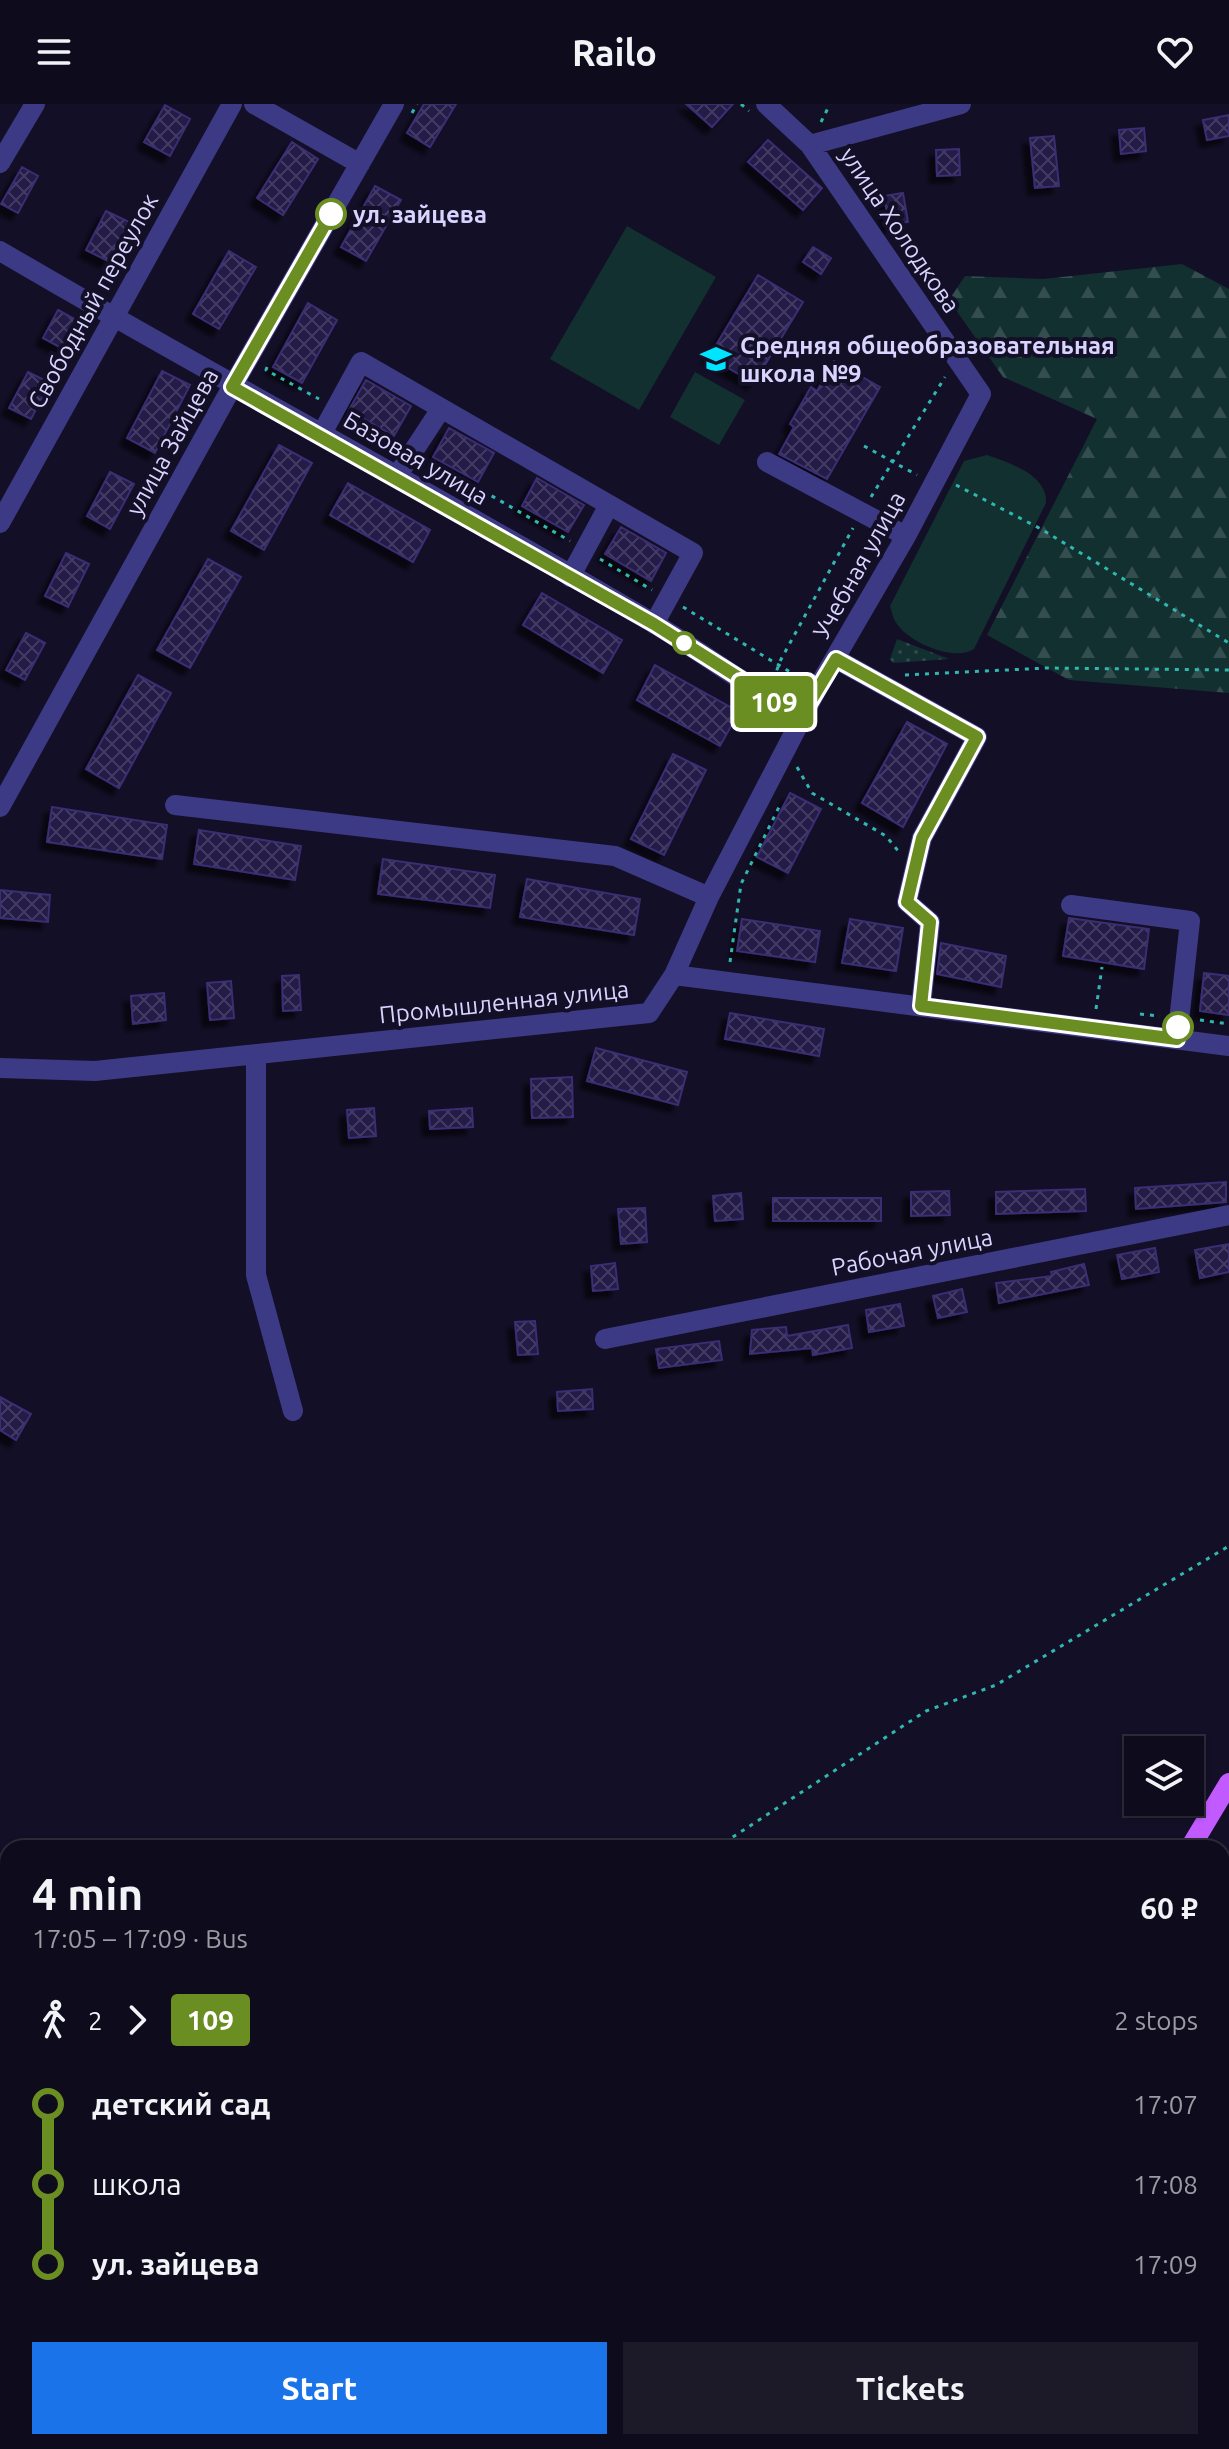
<!DOCTYPE html>
<html lang="en">
<head>
<meta charset="utf-8">
<style>
	:root { --surface:#0e0b1c; --page:#1c1929; --text:#f1f3f6; --muted:#9b9ba3; --line:#2e2b3b; --accent:#1a73e8 }
	body { margin:0; font-family:Ubuntu,sans-serif; background:var(--page); color:var(--text); height:100vh; display:flex; flex-direction:column; font-size:30px; white-space:nowrap }
	* { box-sizing:border-box; margin:0 }
	p { font-size:26px; color:var(--muted) }
	.icon { flex:none; width:44px; height:44px; fill:none; stroke:currentColor; stroke-width:2; stroke-linecap:round; stroke-linejoin:round }
	.map { position:relative; flex:1; overflow:hidden }
	.details { position:absolute; left:0px; top:1736px; width:1230px; height:610px; display:flex; flex-direction:column; background:var(--surface); border-radius:24px 24px 0 0; box-shadow:0 2px 6px #0004,0 0 0 2px var(--line) }
	.details>* { flex:none }
	.badge { padding:0 16px; border-radius:6px; font-size:28px; line-height:52px }
	.buttons { position:absolute; left:1124px; top:1632px; display:grid; gap:16px }
	.buttons a { display:grid; place-items:center; width:80px; height:80px; border-radius:0px; background:var(--surface); box-shadow:0 2px 6px #0004,0 0 0 2px var(--line); font-size:40px }
	.map>.badge { position:absolute; translate:-50% -50%; box-shadow:0 0 0 4px #fff }
	.legs { display:flex; align-items:center; gap:12px; height:88px; padding:0 32px; font-size:26px }
	.legs p { margin-inline-start:auto }
	.head { display:flex; align-items:center; justify-content:space-between; height:136px; padding:0 32px }
	h1 { font-size:44px; font-weight:700; line-height:60px }
	.primary-button { display:flex; gap:16px; margin-top:auto; padding:16px 32px }
	.primary-button a { flex:1; height:92px; border-radius:0px; background:var(--accent); color:#fff; font-size:32px; font-weight:700; line-height:92px; text-align:center }
	.primary-button a+a { background:var(--page); color:var(--text) }
	ul { padding:0 32px; list-style:none }
	li { display:flex; align-items:center; gap:28px; height:80px; font-size:30px }
	li i { display:grid; place-items:center; width:12px; height:100%; margin:0 10px; background:currentColor }
	li i::after { content:''; width:20px; height:20px; margin:-10px; border:6px solid; border-radius:50%; background:var(--surface) }
	li p { margin-inline-start:auto }
	li:first-child i { background:linear-gradient(#0000 50%,currentColor 0) }
	li:last-child i { background:linear-gradient(currentColor 50%,#0000 0) }
	header { display:flex; justify-content:space-between; align-items:center; height:104px; padding:0 32px; background:var(--surface); font-size:36px; font-weight:700 }
	.map>svg:first-child { display:block }
	.grass { fill:url(#grass-dots) }
	.forest { fill:url(#forest-firs) }
	.park { fill:#12302f }
	.building { fill:url(#building-cross-hatch); stroke:#3b2d73; stroke-width:2; filter:url(#shadow) }
	.lines { fill:none; stroke-linecap:round; stroke-linejoin:round }
	.path { stroke:#2fb8b0; stroke-width:3; stroke-dasharray:4 6; stroke-linecap:butt }
	.minor { stroke:#3d3a85; stroke-width:20 }
	.major { stroke:#c25bff; stroke-width:20 }
	.line-1-casing { stroke:#fff; stroke-width:18 }
	.line-1 { stroke:#6b8e23; stroke-width:12 }
	.stop-1-dot { fill:#fff; stroke:#6b8e23; stroke-width:4 }
	.labels { text-anchor:middle; dominant-baseline:central; stroke-width:8; stroke-linejoin:round; paint-order:stroke }
	.stop-label { font-size:24px; font-weight:bold; fill:#d9d4ff; stroke:#130f26; text-anchor:start }
	.street-label { font-size:24px; fill:#d9d4ff; stroke:#130f26 }
	.poi-label { font-size:24px; font-weight:bold; fill:#d9d4ff; stroke:#130f26; text-anchor:start }
</style>
</head>
<body>
<header><svg class="icon" aria-label="menu" viewBox="0 0 24 24"><path d="M4 6h16M4 12h16M4 18h16"/></svg>Railo<svg class="icon" aria-label="heart" viewBox="0 0 24 24"><path d="M12 20l-8-8c-3-5 5-10 8-4 3-6 11-1 8 4z"/></svg></header>
<div class="map">
<svg width="1229" height="2345" viewBox="0 0 1229 2345">
	<defs>
		<pattern id="grass-dots" width="8" height="8" patternUnits="userSpaceOnUse" patternTransform="scale(2)"><rect width="8" height="8" fill="#12302f"/><path d="M2 2h.1M6 6h.1" fill="none" stroke="#344d4e" stroke-width="1.8" stroke-linecap="round"/></pattern>
		<pattern id="forest-firs" width="22" height="20" patternUnits="userSpaceOnUse" patternTransform="scale(2)"><rect width="22" height="20" fill="#12302f"/><path d="M5 1l3.5 6h-7zM16 11l3.5 6h-7z" fill="#344d4e"/></pattern>
		<pattern id="building-cross-hatch" width="8" height="8" patternUnits="userSpaceOnUse" patternTransform="scale(2)"><rect width="8" height="8" fill="#241b47"/><path d="M0 0l8 8M0 8l8-8" fill="none" stroke="#433b63"/></pattern>
		<filter id="shadow"><feDropShadow dx="-7" dy="7" stdDeviation="2" flood-color="#0009"/></filter>
	</defs>
	<rect width="100%" height="100%" fill="#130f26"/>
	<path class="grass" d="M897,535L949,555L893,559L890,555Z"/>
	<path class="forest" d="M1182,160L1229,185V589L1069,576L987,531L1097,315L1003,273L949,196L965,172L1043,175Z"/>
	<path class="park" d="M627,122L716,173L639,306L550,255Z
		M695,268L745,296L719,341L670,313Z
		M987,351C1010,359 1048,371 1046,399L974,545C954,558 910,539 897,520C893,515 892,508 890,502L964,357Z"/>
	<path class="building" d="M424,0H456L430,43L407,29Z
		M686,0H733L712,23Z
		M165,1L190,15L170,52L144,38Z
		M1229,11V32L1207,36L1203,16Z
		M1144,24L1146,47L1121,50L1119,26Z
		M1054,32L1059,82L1035,84L1030,34Z
		M768,36L822,84L803,106L748,58Z
		M292,38L318,55L283,111L257,94Z
		M959,45L960,71L937,72L936,46Z
		M22,63L38,72L18,109L1,100Z
		M375,82L401,96L366,157L341,143Z
		M903,89L908,118L889,121L884,92Z
		M106,107L129,118L108,157L86,146Z
		M813,143L831,154L821,170L803,158Z
		M229,147L256,163L219,225L193,210Z
		M758,171L803,198L754,279L709,253Z
		M308,199L337,216L302,279L273,263Z
		M58,206L78,217L63,245L43,234Z
		M834,257L880,283L827,375L779,350L794,323L790,320L811,283L817,287Z
		M162,267L190,281L155,349L127,334Z
		M28,268L50,279L31,315L9,304Z
		M366,276L411,302L394,332L349,306Z
		M449,324L494,349L478,378L433,353Z
		M279,341L312,359L264,446L231,427Z
		M110,368L134,380L110,425L87,412Z
		M537,374L584,401L568,428L522,402Z
		M348,379L430,426L413,458L330,411Z
		M621,423L666,449L651,477L605,450Z
		M66,449L89,460L68,503L45,492Z
		M208,455L241,473L190,564L157,546Z
		M542,489L622,536L603,569L523,521Z
		M26,529L45,539L25,576L6,566Z
		M655,561L739,608L720,642L637,596Z
		M138,571L171,589L119,684L86,665Z
		M907,618L947,640L903,723L862,699Z
		M673,650L706,666L664,751L631,735Z
		M790,689L821,705L788,769L757,753Z
		M52,703L167,721L162,755L47,738Z
		M199,726L301,742L295,776L194,760Z
		M383,755L495,771L490,804L378,790Z
		M527,775L640,795L634,831L520,813Z
		M0,786L50,791L48,818L0,814Z
		M1069,814L1149,825L1144,865L1063,852Z
		M742,815L820,827L815,858L737,847Z
		M850,815L903,824L896,867L842,859Z
		M941,839L1006,852L1001,883L937,870Z
		M1204,869L1229,872V911L1200,907Z
		M299,871L301,906L283,907L282,872Z
		M231,877L234,914L210,916L207,879Z
		M164,889L166,916L133,920L131,892Z
		M730,909L824,925L819,952L725,935Z
		M596,944L687,968L678,1001L587,977Z
		M572,973L573,1013L532,1014L531,975Z
		M374,1004L376,1032L349,1034L347,1006Z
		M472,1004L473,1023L430,1025L429,1007Z
		M1226,1078V1098L1136,1105L1135,1084Z
		M1085,1085L1086,1107L996,1110V1088Z
		M949,1087L950,1111L911,1112V1088Z
		M741,1089L743,1115L715,1117L713,1092Z
		M773,1094H881V1117H773Z
		M645,1104L647,1138L621,1140L618,1105Z
		M1229,1140V1168L1200,1174L1195,1146Z
		M1155,1144L1159,1168L1122,1175L1117,1151Z
		M615,1159L618,1185L593,1187L591,1162Z
		M1084,1160L1089,1181L999,1199L996,1179L1052,1172L1051,1168Z
		M962,1185L967,1208L938,1214L933,1192Z
		M900,1200L904,1222L869,1228L866,1206Z
		M535,1217L538,1250L518,1251L515,1218Z
		M848,1221L852,1244L813,1251L812,1244L750,1250L752,1226L786,1223L787,1232Z
		M719,1237L722,1256L659,1264L656,1245Z
		M592,1285L593,1305L558,1307L557,1288Z
		M0,1293L31,1310L16,1336L0,1326Z"/>
	<g class="lines">
		<path class="path" d="M741,0L749,7
			M412,9L417,0
			M821,18L830,0
			M267,263L266,266L319,295
			M354,314L396,338
			M864,342L917,371
			M431,357L570,437
			M956,381L1041,425L1229,539
			M871,393L945,273
			M600,455L652,486
			M683,503L800,574
			M905,571L1047,564L1229,566
			M774,576L779,559L853,424
			M797,663L812,689L886,732L899,748
			M730,858L741,780L780,701
			M1096,905L1102,863
			M1140,910L1160,912
			M1200,916L1229,920
			M716,1744L926,1607L996,1581L1229,1442
			M1222,2188L1229,2190
			M25,2345L30,2338"/>
		<path class="minor" d="M254,0L360,60
			M810,41L961,0
			M0,59L35,0
			M0,147C216,274 438,391 653,519C704,549 750,585 801,613
			M321,331L361,258L693,449L654,520
			M767,358L906,432
			M397,372L441,305
			M0,419L232,0
			M570,473L609,401
			M836,555L977,633L922,734L907,798L930,818L921,902
			M175,701L615,752L709,793
			M0,703L232,283L394,0
			M1071,801L1190,817L1177,935
			M674,871L1229,942
			M256,950V1171L293,1307
			M0,964L95,967L649,909L674,871L709,793L817,585L906,432L981,290L810,41L766,0
			M605,1235L1229,1111"/>
		<path class="major" d="M1190,1744L1229,1679
			M835,2345L839,2338"/>
	</g>
	<g class="lines">
		<g class="line-1-casing">
			<path id="line-1" d="M331,110L232,283L654,520L801,613L836,555L977,633L922,734L907,798L930,818L921,902L1177,935L1178,923"/>
		</g>
		<use href="#line-1" class="line-1"/>
	</g>
	<defs>
		<g id="school-bare" transform="scale(2.4)"><path d="M0-5L7-2L0 1L-7-2ZM-4 1L0 2.5L4 1V4Q0 6-4 4Z" fill="#00e5ff" stroke="#130f26" stroke-width="2.5" paint-order="stroke"/></g>
	</defs>
	<g fill-rule="evenodd">
		<use href="#school-bare" x="716" y="255"/>
	</g>
	<g class="stop-1-dot">
		<circle cx="331" cy="110" r="14"/>
		<circle cx="684" cy="539" r="10"/>
		<circle cx="1178" cy="923" r="14"/>
	</g>
	<g class="labels">
		<g class="stop-label">
			<text x="353" y="110">ул. зайцева</text>
		</g>
		<g class="street-label">
			<text transform="translate(900 126) rotate(56)">улица Холодкова</text>
			<text transform="translate(93 197) rotate(-61)">Свободный переулок</text>
			<text transform="translate(172 338) rotate(-61)">улица Зайцева</text>
			<text transform="translate(416 354) rotate(30)">Базовая улица</text>
			<text transform="translate(859 461) rotate(-61)">Учебная улица</text>
			<text transform="translate(504 898) rotate(-6)">Промышленная улица</text>
			<text transform="translate(912 1148) rotate(-11)">Рабочая улица</text>
		</g>
		<g class="poi-label">
			<text x="740" y="241">Средняя общеобразовательная<tspan x="740" dy="28">школа №9</tspan></text>
		</g>
	</g>
</svg>
<div class="buttons">
<a><svg class="icon" aria-label="layers" viewBox="0 0 24 24"><path d="M12 4l9 5-9 5-9-5zM3 14l9 5 9-5"/></svg></a>
</div>
<b class="badge" style="left:774px;top:598px;background:#6b8e23;color:#fff">109</b>
<section class="details">
<div class="head"><div><h1>4 min</h1><p>17:05 – 17:09 · Bus</p></div><b>60 ₽</b></div>
<div class="legs"><svg class="icon" aria-label="walk" viewBox="0 0 24 24"><circle cx="13" cy="4" r="2"/><path d="M13 8l-2 6 4 7M11 14l-3 7M7 12l3-4h3l4 4"/></svg>2<svg class="icon" aria-label="forward" viewBox="0 0 24 24"><path d="M9 5l7 7-7 7"/></svg><b class="badge" style="background:#6b8e23;color:#fff">109</b><p>2 stops</p></div>
<ul>
<li><i style="color:#6b8e23"></i><b>детский сад</b><p>17:07</p></li>
<li><i style="color:#6b8e23"></i><span>школа</span><p>17:08</p></li>
<li><i style="color:#6b8e23"></i><b>ул. зайцева</b><p>17:09</p></li>
</ul>
<div class="primary-button"><a>Start</a><a>Tickets</a></div>
</section>
</div>
</body>
</html>
